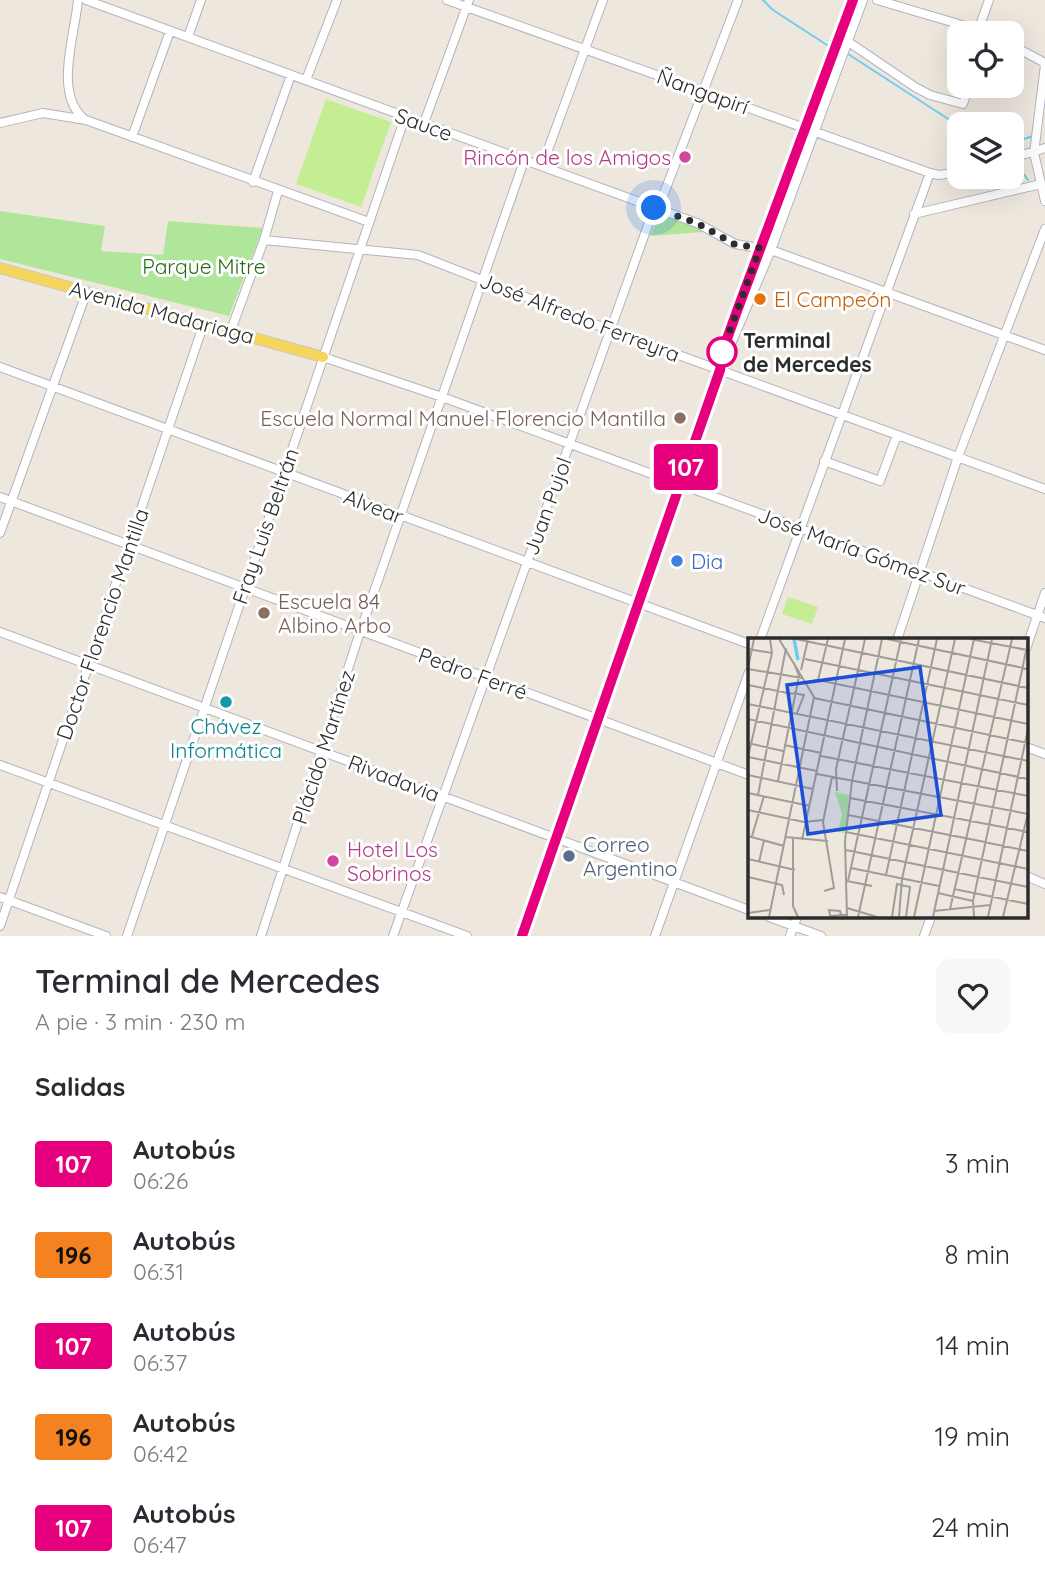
<!DOCTYPE html>
<html lang="es">
<head>
<meta charset="utf-8">
<style>
	:root { --surface:#fff; --page:#f7f7f7; --text:#2b2b33; --muted:#7c7c81 }
	body { margin:0; font-family:Quicksand,sans-serif; background:var(--page); color:var(--text); height:100vh; display:flex; flex-direction:column; font-size:26px; white-space:nowrap }
	* { box-sizing:border-box; margin:0 }
	p { font-size:23px; color:var(--muted) }
	.icon { flex:none; width:38px; height:38px; fill:none; stroke:currentColor; stroke-width:2; stroke-linecap:round; stroke-linejoin:round }
	.map { position:relative; height:936px; overflow:hidden }
	.sheet { display:flex; flex-direction:column; background:var(--surface); flex:1 }
	.sheet>* { flex:none }
	.badge { padding:0 14px; border-radius:5px; font-size:24px; line-height:46px }
	.controls { position:absolute; left:947px; top:21px; display:grid; gap:14px }
	.controls a { display:grid; place-items:center; width:77px; height:77px; border-radius:14px; background:var(--surface); box-shadow:0 7px 28px #0002; font-size:35px }
	.you { position:absolute; width:35px; height:35px; margin:-18px; border:5px solid #fff; border-radius:50%; background:#1a73e8; box-shadow:0 0 0 10px #1a73e833 }
	.map>.badge { position:absolute; translate:-50% -50%; box-shadow:0 0 0 4px #fff }
	h2 { padding:0 35px; font-size:26px; line-height:63px }
	.round { display:grid; place-items:center; flex:none; width:74px; height:74px; border-radius:14px; background:var(--page) }
	.overview { display:flex; align-items:center; justify-content:space-between; height:119px; padding:0 35px }
	h1 { font-size:33px; font-weight:600; line-height:52px }
	ul { padding:0; list-style:none }
	li { display:flex; align-items:center; gap:21px; height:91px; padding:0 35px }
	li div { flex:1 }
	li b { display:block; font-size:26px }
	li em { font-style:normal }
	li .badge { min-width:77px; font-weight:700; text-align:center }
	.map>svg:first-child { display:block }
	.green { fill:#b0e699 }
	.pitch { fill:#c5ed94 }
	.lines { fill:none; stroke-linecap:round; stroke-linejoin:round }
	.stream { stroke:#6ecbf2; stroke-width:2 }
	.minor-casing { stroke:#b2b3c0; stroke-width:10 }
	.major-casing { stroke:#c8c8c8; stroke-width:12 }
	.minor { stroke:#fff; stroke-width:8 }
	.major { stroke:#f5d65b; stroke-width:10 }
	.line-casing { stroke:#fff; stroke-width:16 }
	.line { stroke:#e6007e; stroke-width:10 }
	.walk { stroke:#2c2c2c; stroke-width:7; stroke-dasharray:0 12.6 }
	.hotel-dot { fill:#d1479c; stroke:#fff; stroke-width:2.5 }
	.food-dot { fill:#e8710a; stroke:#fff; stroke-width:2.5 }
	.stop-dot { fill:#fff; stroke:#e6007e; stroke-width:3.5 }
	.education-dot { fill:#8d6e63; stroke:#fff; stroke-width:2.5 }
	.shop-dot { fill:#3f7fe0; stroke:#fff; stroke-width:2.5 }
	.culture-dot { fill:#0f9aa8; stroke:#fff; stroke-width:2.5 }
	.service-dot { fill:#5c6f8a; stroke:#fff; stroke-width:2.5 }
	.labels { text-anchor:middle; dominant-baseline:central; stroke-width:6; stroke-linejoin:round; paint-order:stroke }
	.street-label { font-size:21px; fill:#2c2c2c; stroke:#fff }
	.hotel-label { font-size:21px; fill:#b23c85; stroke:#fff; text-anchor:end }
	.park-label { font-size:21px; fill:#276c18; stroke:#fff }
	.food-label { font-size:21px; fill:#c56008; stroke:#fff; text-anchor:start }
	.stop-label { font-size:21px; font-weight:bold; fill:#2c2c2c; stroke:#fff; text-anchor:start }
	.education-label { font-size:21px; fill:#785e54; stroke:#fff; text-anchor:end }
	.shop-label { font-size:21px; fill:#366cbe; stroke:#fff; text-anchor:start }
	.culture-label { font-size:21px; fill:#0d838f; stroke:#fff }
	.service-label { font-size:21px; fill:#4e5e75; stroke:#fff; text-anchor:start }
	.inset-river { fill:none; stroke:#6ecbf2; stroke-width:3.5 }
	.inset-road { fill:none; stroke:#a09c97; stroke-width:2 }
	.view { fill:#1d4ed8; fill-opacity:0.15; stroke:#1d4ed8; stroke-width:3.5 }
	.inset-edge { fill:none; stroke:#2c2c2c; stroke-width:3.5 }
</style>
</head>
<body>
<div class="map">
<svg width="1045" height="936" viewBox="0 0 1045 936">
	<rect width="100%" height="100%" fill="#eee7de"/>
	<path class="green" d="M0,211L105,226L101,251L163,255L168,221L263,228L229,316L0,259Z
		M662,212L697,224L702,232L650,236Z"/>
	<path class="pitch" d="M326,99L391,122L361,207L296,184Z
		M788,597L818,607L812,624L782,614Z"/>
	<g class="lines">
		<path class="stream" d="M763,0L773,10L827,45
			M848,54L959,126
			M1012,143L1033,136
			M1015,162L1028,180"/>
		<g class="minor-casing">
			<path id="minor" d="M78,0C75,35 54,92 83,118
				M86,0L697,223L735,244L771,250L1045,350
				M447,0L930,173L939,175L959,172
				M877,0L989,33
				M979,28L989,0
				M188,37L201,0
				M847,41L915,87L930,95L963,104L969,86
				M1012,45L1045,63
				M1045,65L1034,153L1045,201
				M306,80L337,0
				M0,123L43,113L86,120L369,222
				M424,123L469,0
				M132,137L170,31
				M1012,158L1045,148
				M542,166L603,0
				M253,182L291,75
				M914,214L1041,184
				M264,240L418,255L610,330L1045,489
				M231,330L264,240L278,191
				M323,357L442,397L1045,618
				M721,365L723,350L737,311L853,0
				M0,367L749,644
				M824,461L880,481L897,435
				M0,497L749,775
				M0,533L87,291
				M0,632L749,910
				M760,640L930,173
				M897,640L958,457L1045,229
				M1026,649L1045,593
				M1026,747L1045,754
				M0,765L467,936
				M1026,876L1045,884
				M0,897L106,936
				M769,917L821,936
				M0,926L204,323
				M127,936L405,117
				M261,936L360,632L524,161
				M393,936L643,239L654,208L663,196L738,0
				M521,936L720,370L771,250L863,0
				M655,936L749,672
				M790,936L797,917
				M924,936L931,917"/>
		</g>
		<g class="major-casing">
			<path id="major" d="M0,268L323,357"/>
		</g>
		<use href="#minor" class="minor"/>
		<use href="#major" class="major"/>
	</g>
	<g class="lines">
		<g class="line-casing">
			<path id="line" d="M522,936L720,370L723,350L737,311L853,0"/>
		</g>
		<use href="#line" class="line"/>
		<path class="walk" d="M654,208L697,223L734,244L760,248L722,352"/>
	</g>
	<g class="hotel-dot">
		<circle cx="685" cy="157" r="7"/>
		<circle cx="333" cy="861" r="7"/>
	</g>
	<circle class="food-dot" cx="760" cy="299" r="7"/>
	<circle class="stop-dot" cx="722" cy="352" r="14"/>
	<g class="education-dot">
		<circle cx="680" cy="418" r="7"/>
		<circle cx="264" cy="613" r="7"/>
	</g>
	<circle class="shop-dot" cx="677" cy="561" r="7"/>
	<circle class="culture-dot" cx="226" cy="702" r="7"/>
	<circle class="service-dot" cx="569" cy="856" r="7"/>
	<g class="labels">
		<g class="street-label">
			<text transform="translate(703 91) rotate(20)">Ñangapirí</text>
			<text transform="translate(424 124) rotate(20)">Sauce</text>
			<text transform="translate(162 312) rotate(15)">Avenida Madariaga</text>
			<text transform="translate(580 317) rotate(21)">José Alfredo Ferreyra</text>
			<text transform="translate(374 506) rotate(21)">Alvear</text>
			<text transform="translate(547 506) rotate(-70)">Juan Pujol</text>
			<text transform="translate(265 526) rotate(-71)">Fray Luis Beltrán</text>
			<text transform="translate(862 551) rotate(20)">José María Gómez Sur</text>
			<text transform="translate(102 624) rotate(-71)">Doctor Florencio Mantilla</text>
			<text transform="translate(473 673) rotate(20)">Pedro Ferré</text>
			<text transform="translate(323 747) rotate(-72)">Plácido Martínez</text>
			<text transform="translate(394 778) rotate(21)">Rivadavia</text>
		</g>
		<g class="hotel-label">
			<text x="671" y="157">Rincón de los Amigos</text>
			<text x="347" y="849" text-anchor="start">Hotel Los<tspan x="347" dy="24">Sobrinos</tspan></text>
		</g>
		<g class="park-label">
			<text x="204" y="266">Parque Mitre</text>
		</g>
		<g class="food-label">
			<text x="774" y="299">El Campeón</text>
		</g>
		<g class="stop-label">
			<text x="743" y="340">Terminal<tspan x="743" dy="24">de Mercedes</tspan></text>
		</g>
		<g class="education-label">
			<text x="666" y="418">Escuela Normal Manuel Florencio Mantilla</text>
			<text x="278" y="601" text-anchor="start">Escuela 84<tspan x="278" dy="24">Albino Arbo</tspan></text>
		</g>
		<g class="shop-label">
			<text x="691" y="561">Dia</text>
		</g>
		<g class="culture-label">
			<text x="226" y="726">Chávez<tspan x="226" dy="24">Informática</tspan></text>
		</g>
		<g class="service-label">
			<text x="583" y="844">Correo<tspan x="583" dy="24">Argentino</tspan></text>
		</g>
	</g>
	<g transform="translate(748 638)">
		<rect width="280" height="280" fill="#eee7de"/>
		<path d="M87,154L101,157L97,195L90,194L94,176Z" fill="#b0e699"/>
		<path class="inset-river" d="M46,1L50,22"/>
		<path class="inset-road" d="M48,1L280,50M139,1L280,31M222,1L279,12M0,11L24,15M57,21L280,67M0,30L6,1M0,31L54,40M53,32L60,1M70,42L80,1M48,46L70,42L280,86M0,47L45,56M45,55L56,57L49,75M66,60L280,105M0,66L280,123M0,81L280,141M0,105L35,113M36,107L73,115M73,118L280,158M0,119L24,15L22,1M0,119L69,133M69,136L280,176M0,137L65,151M30,143L51,38L46,25M104,143L134,1M89,153L88,131L117,1M0,155L62,168M10,157L38,10M102,160L280,194M0,172L56,184L75,182M100,177L237,204M98,194L280,231M0,198L36,208M4,198L16,158M37,199L80,203M45,201V268L50,279M54,202L97,1M236,204L280,213M98,212L280,249M0,221L47,232M11,224L16,202M103,230L191,248M138,237L189,1M0,239L34,247L36,257M99,243L124,248M100,243L153,1M206,251L280,266M76,253L86,250L75,184L84,139M190,255L225,263M99,270L129,279M202,271L264,1M186,273L242,267M0,275L22,272M93,277L92,273L81,272L82,277L83,278L93,277H99M21,279L66,59L31,1M99,279L97,203L104,143M110,279L171,1M144,279L149,246L162,249L158,279M151,279L154,241L207,1M166,279L226,1M185,279L244,1M226,279L225,263L280,4M240,279L280,91M255,279L280,175"/>
		<path class="view" d="M172,29L193,177L60,196L39,47Z"/>
		<rect width="280" height="280" class="inset-edge"/>
	</g>
</svg>
<div class="controls">
<a><svg class="icon" aria-label="locate" viewBox="0 0 24 24"><circle cx="12" cy="12" r="6"/><path d="M12 2v4M12 18v4M2 12h4M18 12h4"/></svg></a>
<a><svg class="icon" aria-label="layers" viewBox="0 0 24 24"><path d="M12 4l9 5-9 5-9-5zM3 14l9 5 9-5"/></svg></a>
</div>
<div class="you" style="left:654px;top:208px"></div>
<b class="badge" style="left:686px;top:467px;background:#e6007e;color:#fff">107</b>
</div>
<section class="sheet">
<div class="overview"><div><h1>Terminal de Mercedes</h1><p>A pie · 3 min · 230 m</p></div><a class="round"><svg class="icon" aria-label="heart" viewBox="0 0 24 24"><path d="M12 20l-8-8c-3-5 5-10 8-4 3-6 11-1 8 4z"/></svg></a></div>
<h2>Salidas</h2>
<ul>
<li><span class="badge" style="background:#e6007e;color:#fff">107</span><div><b>Autobús</b><p>06:26</p></div><em>3 min</em></li>
<li><span class="badge" style="background:#f58220;color:#111">196</span><div><b>Autobús</b><p>06:31</p></div><em>8 min</em></li>
<li><span class="badge" style="background:#e6007e;color:#fff">107</span><div><b>Autobús</b><p>06:37</p></div><em>14 min</em></li>
<li><span class="badge" style="background:#f58220;color:#111">196</span><div><b>Autobús</b><p>06:42</p></div><em>19 min</em></li>
<li><span class="badge" style="background:#e6007e;color:#fff">107</span><div><b>Autobús</b><p>06:47</p></div><em>24 min</em></li>
</ul>
</section>
</body>
</html>
